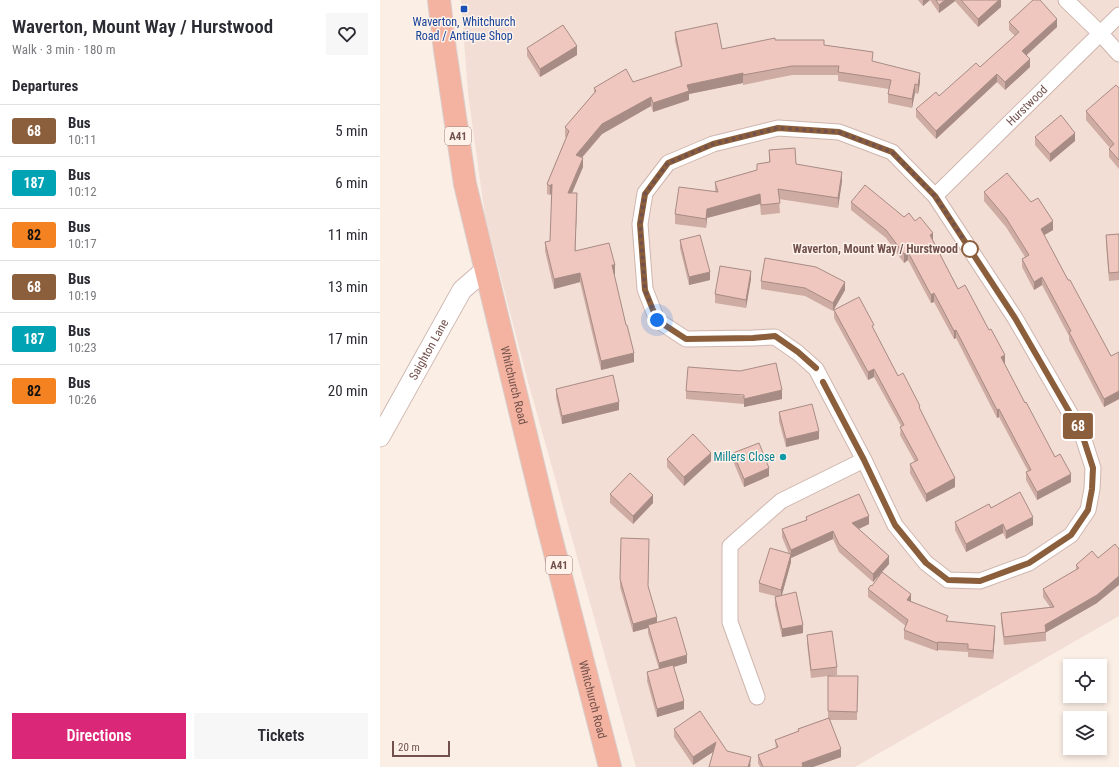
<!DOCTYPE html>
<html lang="en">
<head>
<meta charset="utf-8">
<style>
	:root { --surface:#fff; --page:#f7f7f7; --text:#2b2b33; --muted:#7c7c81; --line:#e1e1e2; --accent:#db2777 }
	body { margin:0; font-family:"Roboto Condensed",sans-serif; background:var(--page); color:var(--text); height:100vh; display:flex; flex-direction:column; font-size:15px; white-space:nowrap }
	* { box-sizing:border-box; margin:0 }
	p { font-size:13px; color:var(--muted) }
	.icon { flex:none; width:22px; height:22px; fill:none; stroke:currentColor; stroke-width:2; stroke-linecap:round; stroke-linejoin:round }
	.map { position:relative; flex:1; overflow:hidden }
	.side { display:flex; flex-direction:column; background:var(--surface); width:380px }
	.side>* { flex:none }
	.badge { padding:0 8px; border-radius:3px; font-size:14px; line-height:26px }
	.controls { position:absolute; left:683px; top:659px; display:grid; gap:8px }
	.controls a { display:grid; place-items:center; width:44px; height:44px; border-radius:0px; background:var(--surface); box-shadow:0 2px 6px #0003; font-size:20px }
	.scale { position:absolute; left:12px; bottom:10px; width:58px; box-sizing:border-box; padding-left:4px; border:2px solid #72514c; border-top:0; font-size:11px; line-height:14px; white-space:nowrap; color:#72514c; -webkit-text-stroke:3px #fef2eb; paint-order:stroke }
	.you { position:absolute; width:20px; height:20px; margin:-10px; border:3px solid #fff; border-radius:50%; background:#1a73e8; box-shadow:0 0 0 6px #1a73e833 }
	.map>.badge { position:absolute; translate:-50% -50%; box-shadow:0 0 0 2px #fff }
	h2 { padding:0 12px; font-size:15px; line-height:36px }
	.round { display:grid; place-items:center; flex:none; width:42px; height:42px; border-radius:0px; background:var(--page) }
	.overview { display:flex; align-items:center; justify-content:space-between; height:68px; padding:0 12px }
	h1 { font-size:19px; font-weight:600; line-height:30px }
	.action { display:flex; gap:8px; margin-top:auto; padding:8px 12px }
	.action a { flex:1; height:46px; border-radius:0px; background:var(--accent); color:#fff; font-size:16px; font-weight:600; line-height:46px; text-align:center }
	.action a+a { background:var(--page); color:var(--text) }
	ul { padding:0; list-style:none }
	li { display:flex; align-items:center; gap:12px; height:52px; padding:0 12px; border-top:1px solid var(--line) }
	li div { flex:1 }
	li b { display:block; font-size:15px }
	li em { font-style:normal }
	li .badge { min-width:44px; font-weight:700; text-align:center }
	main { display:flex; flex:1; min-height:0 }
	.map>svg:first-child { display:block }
	.residential { fill:#f2ded4 }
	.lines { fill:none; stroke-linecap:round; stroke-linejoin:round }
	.minor-casing { stroke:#ceb6af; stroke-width:17 }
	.tertiary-casing { stroke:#ceb6af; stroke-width:21 }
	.trunk-casing { stroke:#d8cecd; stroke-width:24 }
	.minor { stroke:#fff; stroke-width:15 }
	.tertiary { stroke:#fff; stroke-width:19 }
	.trunk { stroke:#f4b3a0; stroke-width:22 }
	.wall { fill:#ceaba3 }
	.shaded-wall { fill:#a78b85 }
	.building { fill:#efc7be; stroke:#a78b85 }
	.line-casing { stroke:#fff; stroke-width:9 }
	.line { stroke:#8b5e3c; stroke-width:6 }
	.walk { stroke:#72514c; stroke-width:4; stroke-dasharray:0 7.2 }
	.transit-dot { fill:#1a4fb4; stroke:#fef2eb; stroke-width:1.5 }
	.stop-dot { fill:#fff; stroke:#8b5e3c; stroke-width:2 }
	.culture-dot { fill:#0f9aa8; stroke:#fef2eb; stroke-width:1.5 }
	.labels { text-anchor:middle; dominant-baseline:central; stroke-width:3; stroke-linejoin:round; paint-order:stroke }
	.shield { fill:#fef2eb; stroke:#9c817c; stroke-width:1 }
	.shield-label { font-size:11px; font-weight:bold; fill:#72514c }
	.transit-label { font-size:12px; fill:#164399; stroke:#fef2eb }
	.street-label { font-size:12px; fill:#72514c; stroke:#fef2eb }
	.stop-label { font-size:12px; font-weight:bold; fill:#72514c; stroke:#fef2eb; text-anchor:end }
	.culture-label { font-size:12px; fill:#0d838f; stroke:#fef2eb; text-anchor:end }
</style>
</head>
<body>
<main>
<section class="side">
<div class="overview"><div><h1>Waverton, Mount Way / Hurstwood</h1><p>Walk · 3 min · 180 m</p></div><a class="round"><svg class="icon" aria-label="heart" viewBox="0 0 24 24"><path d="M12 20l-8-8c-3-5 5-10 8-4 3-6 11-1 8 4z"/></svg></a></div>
<h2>Departures</h2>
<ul>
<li><span class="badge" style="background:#8b5e3c;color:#fff">68</span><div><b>Bus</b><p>10:11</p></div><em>5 min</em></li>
<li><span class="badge" style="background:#00a3b4;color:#fff">187</span><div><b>Bus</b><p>10:12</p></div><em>6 min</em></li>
<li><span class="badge" style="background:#f58220;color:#111">82</span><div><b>Bus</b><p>10:17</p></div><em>11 min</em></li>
<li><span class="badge" style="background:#8b5e3c;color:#fff">68</span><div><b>Bus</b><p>10:19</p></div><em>13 min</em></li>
<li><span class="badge" style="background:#00a3b4;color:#fff">187</span><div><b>Bus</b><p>10:23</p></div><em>17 min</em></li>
<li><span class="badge" style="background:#f58220;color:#111">82</span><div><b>Bus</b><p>10:26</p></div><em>20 min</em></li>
</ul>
<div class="action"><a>Directions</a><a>Tickets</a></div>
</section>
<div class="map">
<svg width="739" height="767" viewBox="0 0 739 767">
	<rect width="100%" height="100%" fill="#fbeee5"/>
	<path class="residential" d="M81,0H739V616L475,767H256L147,378L105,216L88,93Z"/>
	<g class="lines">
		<g class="minor-casing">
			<g id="minor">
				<path d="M686,0L720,33L739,54"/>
				<path d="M398,128L459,132L512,152L555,196L635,318L702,434L713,468L712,489L708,510L691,535L649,563L600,581L568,580L546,563L515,525L484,460L436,369L418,353L395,337L373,338L306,339L277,320L265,289L260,224L265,193L288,163L333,144Z"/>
				<path id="s1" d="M555,196L739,15"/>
				<path d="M377,697L350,622V546L401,501L484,460"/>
			</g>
		</g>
		<g class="tertiary-casing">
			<g id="tertiary">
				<path id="s2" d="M0,437L82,290L105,270"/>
			</g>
		</g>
		<g class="trunk-casing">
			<g id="trunk">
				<path id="s3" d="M59,0L65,50L85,184L167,522L230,767"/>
			</g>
		</g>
		<use href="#minor" class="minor"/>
		<use href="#tertiary" class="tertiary"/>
		<use href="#trunk" class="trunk"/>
	</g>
	<path class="wall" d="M538,0H621V7L598,27L575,1L559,13L550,0L543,6Z
		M629,22L677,27L647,55L650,67L625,90L617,82L556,139L536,117V109L559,96L600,67L635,36L629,30Z
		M295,32L342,49L395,40L444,45L493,62L540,82L538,94L535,93L532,108L508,103V94L509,89L458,81V75H412L363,85V83L309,94V100L273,112L271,106L222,134L202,158L203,167L192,193L197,202L195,251L235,274H234L254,362L221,370L200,282L174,289L165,251V242L170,241L172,193L170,195L167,194V184L186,138L185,136V127L214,93V88L253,82L301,67L295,41Z
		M147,48L197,55L160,77L147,56Z
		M739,88V169L729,157V149L730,148L706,120V111Z
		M655,137L695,141L670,162L655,145Z
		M389,150L416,164L462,181L458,208L399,199L400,213L381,215L380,204L327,218L326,228L295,224V214L335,192V182L377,170V164L389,162Z
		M604,192L673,230L664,235L688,280L731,356L739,353V399L724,407L689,340V336L662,285L654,290L642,267V259L645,257L626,227L604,201Z
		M471,202L524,217L535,221L553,241L578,289L625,363L624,364L645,403L675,457L691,482L657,500L646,480V472L648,471L619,417L617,418L576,338L574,339L554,302L551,303L528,260L524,263L506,238L471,210Z
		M739,234V280L729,281L726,243V235Z
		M300,240L330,280L309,285L300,248Z
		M371,279L366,308L335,303V294Z
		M381,281L465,290L453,311L425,296L381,289Z
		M454,310L494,330L518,376L540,410L558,447L575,487L546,502L530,473V464L535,462L520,435L521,426L494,377L488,380L454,318Z
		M176,389L239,410L182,424L176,397Z
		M306,391L402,399L364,407V404L306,399Z
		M399,412L439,439L406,447L399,421Z
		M353,453L389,476L364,487L353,461Z
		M287,459L331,461L304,486L287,467Z
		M230,494L273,503L253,524L230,503Z
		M611,508L653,525L626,539L623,533L586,552L575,530V522Z
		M426,517L489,524L479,529L509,564L493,582L459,552L453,539L411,558V562L402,595L423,633L402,637L395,605V596L379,592V583L409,554L402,537V529L426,520Z
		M712,551L717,603L666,632V641L624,645L621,621V613L670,607L663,597V589L696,570V565Z
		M240,579L268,587L277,622L307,663L294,667L304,709L277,717L267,681V672L279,669L268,633V628L253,632L240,587Z
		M488,589L531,601L568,621L615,634L613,659L588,657V652L558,650L557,651L524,639V630L526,626L488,597Z
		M427,635L457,667V675L450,676H478L477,720H450L461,757L433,767H380L378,763V755L396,748L395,740L418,731V729L448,718V676L431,678L427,643Z
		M294,729L371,765L370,767H329L333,752L313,765L294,737Z"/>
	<path class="shaded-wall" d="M543,0H550L543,6Z
		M565,0H575V1L559,13V5Z
		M619,0H621V7L598,27V19Z
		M677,19V27L642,59V51Z
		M197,46V55L160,77V69Z
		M650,59V67L625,90V82Z
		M363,73V83L309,94V100L273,112V103L307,85Z
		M540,73V82L538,94V85Z
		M617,74V82L556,139V131Z
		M535,84V93L532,108V99Z
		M271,97V106L222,134L196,164V155L222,124Z
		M695,133V141L670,162V154Z
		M203,158V167L188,202V193Z
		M462,172V181L458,208V198Z
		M172,184V193L170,195V186Z
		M197,193V202L195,260V251Z
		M380,194V204L327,218L326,228V219L327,209Z
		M673,221V230L661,237V229Z
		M553,233V241L550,235Z
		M528,252V260L524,263V254Z
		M232,265H235V274L232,275Z
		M371,271V279L366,308V300Z
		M330,272V280L309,285V277Z
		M200,273V282L174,289V279Z
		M662,277V285L654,290V282Z
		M465,282V290L453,311V303Z
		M554,293V302L551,303V295Z
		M576,330V338L574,339V331Z
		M254,353V362L221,370V361Z
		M625,355V363L621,366V357Z
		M494,369V377L488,380V372Z
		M402,390V399L364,407V399Z
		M739,391V399L724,407V399Z
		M239,402V410L182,424V416Z
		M619,409V417L617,418V410Z
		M439,431V439L406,447V439Z
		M331,453V461L304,486V477Z
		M389,468V476L364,487V479Z
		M691,474V482L657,500V492Z
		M575,478V487L546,502V494Z
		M273,495V503L253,524V516Z
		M489,516V524L472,532V523Z
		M653,517V525L626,539V531Z
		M623,524V533L586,552V544Z
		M453,531V539L411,558V562L401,598V590L411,555V550Z
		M509,556V564L493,582V574Z
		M739,576V585L717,603L665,633V625Z
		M531,594V602L527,600Z
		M277,617V625H268V628L253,632V624Z
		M423,625V633L402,637V629Z
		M615,626V634L613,659V651Z
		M558,642V650L557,651V643Z
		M307,655V663L279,671V663Z
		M304,701V709L277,717V709Z
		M336,742V750L313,765V757Z
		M461,749V757L433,767H422V763Z
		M371,757L370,767H368Z"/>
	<path class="building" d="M556,0H565L559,5Z
		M581,0H619L598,19Z
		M653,0H660L677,19L642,51L650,59L625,82L617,74L556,131L536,109L556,92L559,96L596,63L600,67L639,32L629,22Z
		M337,23L342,49L395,38V40H444V45L493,52L492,61L540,73L538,85L535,84L532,99L508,94L511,80L458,72L459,66H412L363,75V73L307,85L309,91L273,103L271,97L222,124L196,155L203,158L188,193H197L195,251L229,243L235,265H232L246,325H247L254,353L221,361L200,273L174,279L165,242L170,241L172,184L170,186L167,184L189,131L185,127L216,91L214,88L246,69L253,82L302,66L295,32Z
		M183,25L197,46L160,69L147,48Z
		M736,85L739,88V160L729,149L734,144L706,111Z
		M681,115L695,133L670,154L655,137Z
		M415,148L416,164L462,172L458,198L398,189L400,203L381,205L380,194L327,209L326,219L295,214L299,187L338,192L335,182L377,170V164L390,162L389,150Z
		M627,173L651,202L658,198L673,221L661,229L688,280H690L731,356L739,352V391L724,399L689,332L691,331L662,277L654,282L642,259L649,255L626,218L604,192Z
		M485,185L524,217L529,213L535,221L540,217L553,233L550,235L578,289L585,285L609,330L611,329L625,355L621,357L645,403L646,402L675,457L680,454L691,474L657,492L646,472L651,470L619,409L617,410L576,330L574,331L554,293L551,295L528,252L524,254L506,230L471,202Z
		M739,234V272L729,273L726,235Z
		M320,235L330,272L309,277L300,240Z
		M385,258L436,267L465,282L453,303L425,288L381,281Z
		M340,266L371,271L366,300L335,294Z
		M479,297L494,325L492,326L518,376L523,373L540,406L539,407L558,445L575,478L546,494L530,464L538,460L520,427L524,425L494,369L488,372L454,310Z
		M396,363L402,390L364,399V395L306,391L308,367L360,371Z
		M233,375L239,402L182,416L176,389Z
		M432,404L439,431L406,439L399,412Z
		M313,434L331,453L304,477L287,459Z
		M379,443L389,468L364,479L353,453Z
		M250,473L273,495L253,516L230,494Z
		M640,492L653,517L626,531L623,524L586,544L575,522L609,504L611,508Z
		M479,494L489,516L472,523L509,556L493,574L459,544L453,531L411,550L402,529L427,520L426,517Z
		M241,538L269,539L268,586L277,617L253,624L240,579Z
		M735,544L739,549V576L717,595L665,625L666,632L624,637L621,613L674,607L663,589L699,568L696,565L712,551L718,558Z
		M390,548L411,554L401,590L379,583Z
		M502,572L531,594L527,600L568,616L566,621L615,626L613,651L588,649V644L558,642L557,643L524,630L528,620L488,589L491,585L492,586Z
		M416,592L423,625L402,629L395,597Z
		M296,617L307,655L279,663L268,625Z
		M452,631L457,667L431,670L427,635Z
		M293,665L304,701L277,709L267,672Z
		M448,676H478L477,712L448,711Z
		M320,711L347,751L371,757L368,767H329L336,742L313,757L294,729Z
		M449,718L461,749L422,763L423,767H383L378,755L398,747L395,740L419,731L418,729Z"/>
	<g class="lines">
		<g class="line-casing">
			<path id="line" d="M436,368L418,352L395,336L373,338L306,339L277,320L265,290L260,224L265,194L288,163L333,144L398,128L459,132L512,152L555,196L635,318L702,434L713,468L712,489L708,510L691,535L649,563L600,581L568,580L546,563L515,525L484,460L443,382"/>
		</g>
		<use href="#line" class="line"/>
		<path class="walk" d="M277,320L265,290L260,224L265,194L288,163L333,144L398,128L459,132L512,152L555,196L590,249"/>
	</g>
	<rect class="transit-dot" x="80" y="5" width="8" height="8" rx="2"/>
	<circle class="stop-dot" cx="590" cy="249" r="8"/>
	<circle class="culture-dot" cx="403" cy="457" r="4"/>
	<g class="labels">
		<g class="shield">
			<rect x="65" y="127" width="26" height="18" rx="3"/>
			<rect x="166" y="556" width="26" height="18" rx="3"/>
		</g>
		<g class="shield-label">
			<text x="78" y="136">A41</text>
			<text x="179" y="565">A41</text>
		</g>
		<g class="transit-label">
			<text x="84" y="22">Waverton, Whitchurch<tspan x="84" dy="14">Road / Antique Shop</tspan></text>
		</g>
		<g class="street-label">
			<text stroke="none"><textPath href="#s1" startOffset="129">Hurstwood</textPath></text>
			<text stroke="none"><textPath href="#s2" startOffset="100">Saighton Lane</textPath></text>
			<text stroke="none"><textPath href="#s3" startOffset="393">Whitchurch Road</textPath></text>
			<text stroke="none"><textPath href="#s3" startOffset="717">Whitchurch Road</textPath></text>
		</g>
		<g class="stop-label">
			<text x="578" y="249">Waverton, Mount Way / Hurstwood</text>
		</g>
		<g class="culture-label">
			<text x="395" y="457">Millers Close</text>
		</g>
	</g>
</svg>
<div class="controls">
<a><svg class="icon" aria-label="locate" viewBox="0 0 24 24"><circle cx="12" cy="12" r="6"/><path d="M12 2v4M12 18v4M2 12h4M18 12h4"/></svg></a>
<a><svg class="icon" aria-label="layers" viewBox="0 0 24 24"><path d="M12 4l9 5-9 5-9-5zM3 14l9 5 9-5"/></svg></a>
</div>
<div class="scale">20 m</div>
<div class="you" style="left:277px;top:320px"></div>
<b class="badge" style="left:698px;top:426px;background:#8b5e3c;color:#fff">68</b>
</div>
</main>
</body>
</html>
